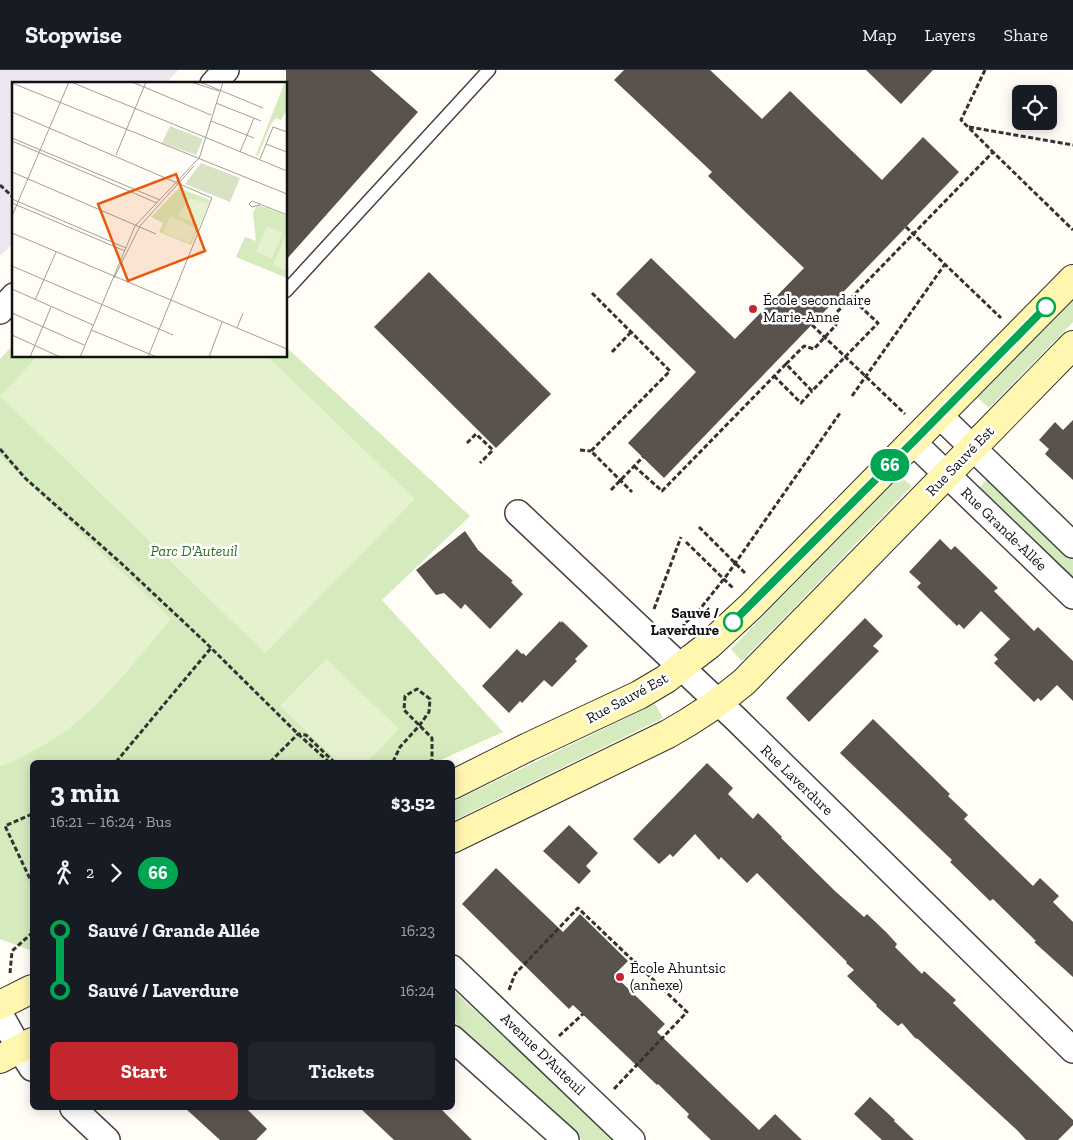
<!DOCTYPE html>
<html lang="en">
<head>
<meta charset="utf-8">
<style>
	:root { --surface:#171b24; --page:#20242c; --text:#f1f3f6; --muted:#9ea1a6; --line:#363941; --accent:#c4262e }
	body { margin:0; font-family:"Zilla Slab",serif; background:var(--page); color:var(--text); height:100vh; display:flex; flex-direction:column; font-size:19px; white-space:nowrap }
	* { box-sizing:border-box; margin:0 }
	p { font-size:16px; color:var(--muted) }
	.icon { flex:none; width:28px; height:28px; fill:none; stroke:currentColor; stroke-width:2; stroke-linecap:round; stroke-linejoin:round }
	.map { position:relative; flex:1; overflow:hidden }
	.sheet { position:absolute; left:30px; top:690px; width:425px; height:350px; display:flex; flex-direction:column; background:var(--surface); border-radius:8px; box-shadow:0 2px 12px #0003 }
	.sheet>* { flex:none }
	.badge { padding:0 10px; border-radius:16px; font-size:18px; line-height:32px }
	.tools { position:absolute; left:1012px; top:15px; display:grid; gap:10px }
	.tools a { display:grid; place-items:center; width:45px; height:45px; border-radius:8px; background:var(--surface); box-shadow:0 2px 12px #0003; font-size:25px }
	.map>.badge { position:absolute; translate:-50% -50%; box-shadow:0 0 0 2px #fff }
	.legs { display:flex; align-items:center; gap:8px; height:55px; padding:0 20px; font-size:16px }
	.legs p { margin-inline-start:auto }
	.headline { display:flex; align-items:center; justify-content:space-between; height:85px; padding:0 20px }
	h1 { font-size:28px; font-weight:800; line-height:38px }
	.button { display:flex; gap:10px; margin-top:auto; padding:10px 20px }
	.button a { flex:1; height:58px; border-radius:8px; background:var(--accent); color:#fff; font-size:20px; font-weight:800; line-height:58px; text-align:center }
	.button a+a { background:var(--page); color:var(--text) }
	ul { padding:0 20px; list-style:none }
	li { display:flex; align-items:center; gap:18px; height:60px; font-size:19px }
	li i { display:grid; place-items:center; width:8px; height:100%; margin:0 6px; background:currentColor }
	li i::after { content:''; width:12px; height:12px; margin:-6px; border:4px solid; border-radius:50%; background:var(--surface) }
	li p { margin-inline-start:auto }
	li:first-child i { background:linear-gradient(#0000 50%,currentColor 0) }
	li:last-child i { background:linear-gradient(currentColor 50%,#0000 0) }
	header { display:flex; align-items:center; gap:30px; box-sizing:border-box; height:70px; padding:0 25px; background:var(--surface); border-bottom:1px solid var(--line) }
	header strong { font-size:24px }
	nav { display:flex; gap:28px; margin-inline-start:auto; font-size:18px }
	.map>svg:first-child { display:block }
	.industrial { fill:#eee6ef }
	.green { fill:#d5ebbd }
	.pitch { fill:#e6f2cf }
	.building { fill:#5a524d }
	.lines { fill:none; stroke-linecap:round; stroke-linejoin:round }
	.lane-casing { stroke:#444; stroke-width:15 }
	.street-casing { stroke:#444; stroke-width:28 }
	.secondary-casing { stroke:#333; stroke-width:30 }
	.path { stroke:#333; stroke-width:3; stroke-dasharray:5 2.5; stroke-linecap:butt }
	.lane { stroke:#fff; stroke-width:12 }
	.street { stroke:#fff; stroke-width:25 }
	.secondary { stroke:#fff6b0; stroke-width:28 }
	.line-1-casing { stroke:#fff; stroke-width:11 }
	.line-1 { stroke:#00a651; stroke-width:8 }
	.stop-1-dot { fill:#fff; stroke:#00a651; stroke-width:2.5 }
	.poi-dot { fill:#c4262e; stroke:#fff; stroke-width:2 }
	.labels { text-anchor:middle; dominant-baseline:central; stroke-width:5; stroke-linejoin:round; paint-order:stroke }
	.poi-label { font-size:15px; fill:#111; stroke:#fff; text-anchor:start }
	.street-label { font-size:15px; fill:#111; stroke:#fff }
	.park-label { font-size:15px; font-style:italic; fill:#2f6b1f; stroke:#fff }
	.stop-label { font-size:15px; font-weight:bold; fill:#111; stroke:#fff; text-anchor:end }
	.inset-road { fill:none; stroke:#a09f9a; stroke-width:1 }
	.view { fill:#e8590c; fill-opacity:0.15; stroke:#e8590c; stroke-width:2.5 }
	.inset-edge { fill:none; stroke:#111; stroke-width:2.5 }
</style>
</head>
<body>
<header>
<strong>Stopwise</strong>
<nav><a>Map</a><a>Layers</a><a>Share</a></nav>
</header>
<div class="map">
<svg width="1073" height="1070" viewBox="0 0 1073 1070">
	<rect width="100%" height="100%" fill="#fffdf5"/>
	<path class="industrial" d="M0,0H178L165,14H14V172L0,186Z"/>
	<path class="green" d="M1073,230V252L989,338L977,327Z
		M14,274V286H286V277L470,446L382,530L503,662L436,692H32V878L29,880L0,869V289Z
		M900,406L912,416L742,591L731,579Z
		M989,407L1073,489V511L978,419Z
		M655,634L663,648L453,751V732Z
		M452,919L616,1070H582L453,950Z"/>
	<path class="pitch" d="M38,286H267L415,429L265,583L0,326Z
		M0,386L171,549C138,587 108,629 67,660C57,668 45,674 34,680C23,686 12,693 0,696Z
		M326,589L399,659L367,692H339L280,636Z"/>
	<path class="building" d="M286,0H370L418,42L286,190Z
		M624,0H710L762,49L790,21L882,110L923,67L959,102L664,408L628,373L696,302L616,224L651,188L735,269L804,198L708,106L712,102L614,10Z
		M866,0H933L901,34Z
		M429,202L551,324L496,378L374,257Z
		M1073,350V410L1045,384L1049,379L1039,370L1055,352L1063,360Z
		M465,461L478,480L513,511L511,512L523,524L490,559L465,534L461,539L444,523L436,525L416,500Z
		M940,469L951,480L955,476L998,518L994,521L1034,561L1038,557L1073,591V631L1057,615L1041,631L1038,628L1034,632L994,593L998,589L994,585L1010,569L981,541L964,559L959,554L957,556L917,517L921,513L909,502Z
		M865,548L883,566L873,576L879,581L809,652L786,628Z
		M560,551L561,553L562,551L588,576L575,589L577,591L552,617L544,610L522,633L520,631L509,643L482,616L517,579L522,584L523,583L526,586Z
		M873,649L950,724L948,726L968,745L964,749L1033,816L1040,808L1059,826L1053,832L1073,852V907L1034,872L1036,871L993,829L990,831L950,792L952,790L840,683Z
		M707,693L733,718L728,724L753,749L758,743L782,767L781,768L835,821L864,847L867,844L887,863L897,874L895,877L922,904L924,901L956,930L953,933L1073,1050V1055L1058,1070H1026L1018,1061L918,969L915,968L902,953L898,956L876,936L877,935L847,906L854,900L846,893L847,892L791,837L757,803L747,813L721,787L719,790L695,764L673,787L670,784L659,794L633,769Z
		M569,755L598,783L586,796L591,801L579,814L543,781Z
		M496,798L563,862L580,844L628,891L614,905L665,954L657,962L759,1060L775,1044L802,1070H711L687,1047L689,1044L658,1014L657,1015L573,935L569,939L462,834Z
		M870,1027L895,1050L894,1051L914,1070H882L854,1044Z
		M185,1038H241L244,1040L246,1038L267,1059L256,1070H220Z
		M360,1038H440L472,1070H394Z"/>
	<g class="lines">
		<g class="lane-casing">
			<path id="lane" d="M286,221L489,0"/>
		</g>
		<g class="street-casing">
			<path id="street" d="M213,14L226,0
				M0,241L14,226
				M939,345L1073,475
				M913,372L1073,526
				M518,443L736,649L1073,980
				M452,898L632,1070
				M0,944L19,978L32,998
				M452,968L566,1070
				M73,1038L107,1070"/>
		</g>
		<g class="secondary-casing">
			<path id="secondary" d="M452,715L528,677L639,625L666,609L692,588L709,575L751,536L1073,209
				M452,769L668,664C695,649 720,632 744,612L1073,275
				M0,935L32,919
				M0,989L32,972"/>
		</g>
		<path class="path" d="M985,0L961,50L993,82
			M969,57L1073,75
			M0,115L14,128
			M906,157L1001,248
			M592,223L670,301L591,381L632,422
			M812,255L905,344
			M612,282L631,262
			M786,294L804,276L814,279L836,255L835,244L851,228
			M774,306L801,333L812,321
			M852,326L945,194
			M467,373L476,364L493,380L480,393
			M0,379L25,408L121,493L204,571L298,664L329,692
			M580,380L591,381
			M634,396L662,421L786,294L812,321L878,253L851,228L993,82L1073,160
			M611,420L643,387
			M699,457L746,504
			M686,472L733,518
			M654,539L681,467
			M684,559V554L700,539L727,505L840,343
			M116,692L211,578
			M270,692L298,664L306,665L334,692
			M393,692L400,677L419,656L429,642L430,629L417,619L405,626L404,640L432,668V690L428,692
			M32,744L5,756L32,813
			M10,903L12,881L32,863
			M509,920L515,904L578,838L687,942L613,1020
			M559,966L583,944"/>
		<use href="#lane" class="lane"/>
		<use href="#street" class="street"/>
		<use href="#secondary" class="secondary"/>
	</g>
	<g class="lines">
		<g class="line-1-casing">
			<path id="line-1" d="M733,552L913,372L1046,237"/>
		</g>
		<use href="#line-1" class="line-1"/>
	</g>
	<g class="stop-1-dot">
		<circle cx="1046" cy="237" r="9"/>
		<circle cx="733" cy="552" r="9"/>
	</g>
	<g class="poi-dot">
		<circle cx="753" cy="239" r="5"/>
		<circle cx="620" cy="907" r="5"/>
	</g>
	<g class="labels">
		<g class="poi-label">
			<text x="763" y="230">École secondaire<tspan x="763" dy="17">Marie-Anne</tspan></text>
			<text x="630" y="898">École Ahuntsic<tspan x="630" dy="17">(annexe)</tspan></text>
		</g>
		<g class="street-label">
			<text transform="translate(960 391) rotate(-46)">Rue Sauvé Est</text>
			<text transform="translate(1004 459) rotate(44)">Rue Grande-Allée</text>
			<text transform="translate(627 628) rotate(-28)">Rue Sauvé Est</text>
			<text transform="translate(797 710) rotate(44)">Rue Laverdure</text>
			<text transform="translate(543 984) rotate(44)">Avenue D'Auteuil</text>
		</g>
		<g class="park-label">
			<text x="194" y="481">Parc D'Auteuil</text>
		</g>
		<g class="stop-label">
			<text x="719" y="543">Sauvé /<tspan x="719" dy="17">Laverdure</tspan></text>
		</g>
	</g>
	<g transform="translate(12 12)">
		<rect width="275" height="275" fill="#fffdf5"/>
		<path d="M273,0L275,28L269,38L264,36L259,42L246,74L244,73ZM167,106L198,118L179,163L147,150L151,141L139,135ZM249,124L275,134V196L224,175L233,155L244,159L241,131L244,125Z" fill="#d5ebbd"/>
		<path d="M158,44L191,57L184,73L150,61ZM189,81L228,96L218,120L173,102Z" fill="#d9e3c4"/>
		<path d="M177,117L197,121L187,143L166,134ZM158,134L184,146L178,161L151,150ZM255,144L271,151L260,176L244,170ZM274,152L275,153V189L261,183Z" fill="#e6f2cf"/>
		<path class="inset-road" d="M59,0L275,89M120,0L199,33M179,0L207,9M188,0L251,26M0,1L275,112M204,21L249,39M0,30L200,116L136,275M199,39L242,56M0,56L148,118M0,59L145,121M254,62L275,70M228,70L242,36M104,73L134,0M187,77L211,0M248,77L261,45L275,50M0,90L144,152M0,117L114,166M0,121L113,169M248,123L240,125L237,122L240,119L275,133M0,134L57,0M0,151L275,267M0,184L161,253M102,196L128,144L182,84M0,207L81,243M23,218L44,170M0,231L72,263M225,246L231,231M79,248L145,275M0,253L48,275M18,275L39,225M68,275L123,144L187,76M197,275L210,240"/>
		<path class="view" d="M164,92L193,169L116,199L86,122Z"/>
		<rect width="275" height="275" class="inset-edge"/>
	</g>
</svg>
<div class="tools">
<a><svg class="icon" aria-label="locate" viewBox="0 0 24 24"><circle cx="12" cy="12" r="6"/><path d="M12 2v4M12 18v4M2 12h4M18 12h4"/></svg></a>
</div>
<b class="badge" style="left:890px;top:395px;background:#00a651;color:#fff">66</b>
<section class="sheet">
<div class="headline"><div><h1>3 min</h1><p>16:21 – 16:24 · Bus</p></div><b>$3.52</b></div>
<div class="legs"><svg class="icon" aria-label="walk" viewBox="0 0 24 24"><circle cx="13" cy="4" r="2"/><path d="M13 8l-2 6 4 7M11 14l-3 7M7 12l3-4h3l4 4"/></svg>2<svg class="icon" aria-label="forward" viewBox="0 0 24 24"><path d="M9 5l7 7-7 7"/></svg><b class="badge" style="background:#00a651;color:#fff">66</b></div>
<ul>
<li><i style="color:#00a651"></i><b>Sauvé / Grande Allée</b><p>16:23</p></li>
<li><i style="color:#00a651"></i><b>Sauvé / Laverdure</b><p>16:24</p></li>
</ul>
<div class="button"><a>Start</a><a>Tickets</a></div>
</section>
</div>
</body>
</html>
